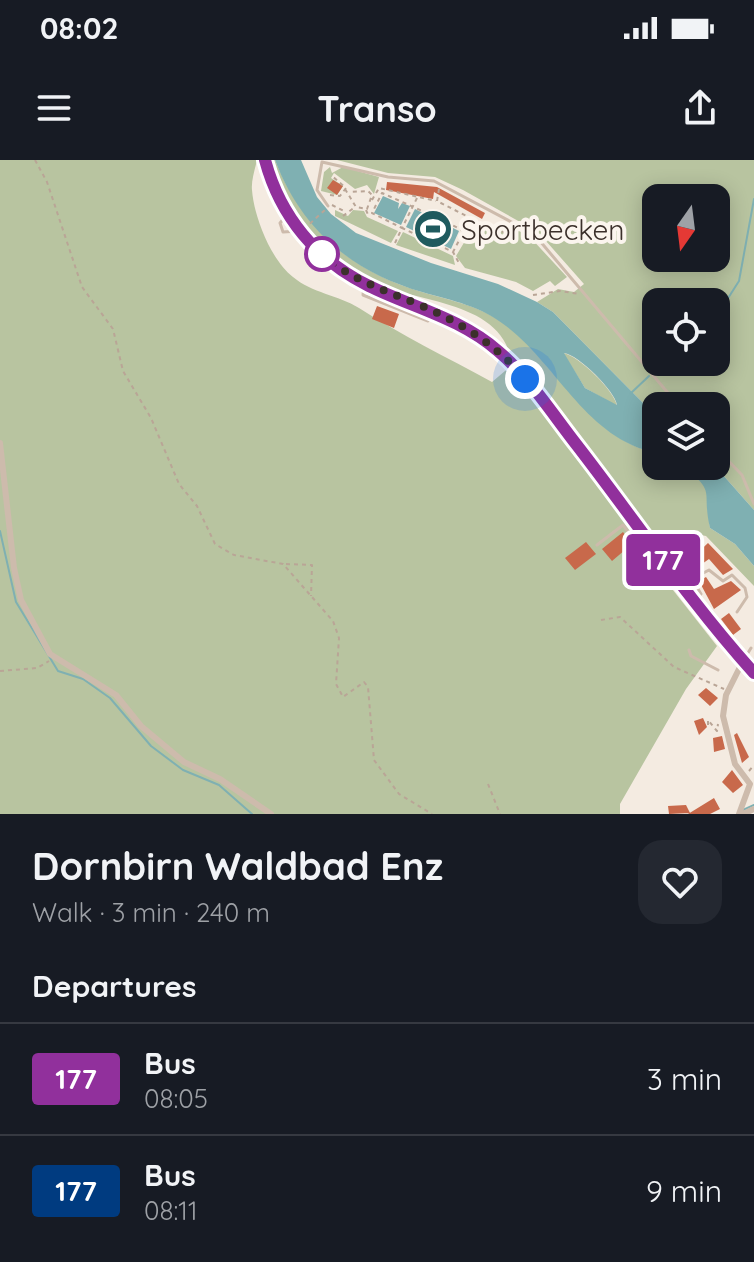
<!DOCTYPE html>
<html lang="en">
<head>
<meta charset="utf-8">
<style>
	:root { --surface:#171b24; --page:#242831; --text:#f1f3f6; --muted:#9ea1a6; --line:#363941 }
	body { margin:0; font-family:Quicksand,sans-serif; background:var(--page); color:var(--text); height:100vh; display:flex; flex-direction:column; font-size:30px; white-space:nowrap }
	* { box-sizing:border-box; margin:0 }
	p { font-size:26px; color:var(--muted) }
	.icon { flex:none; width:44px; height:44px; fill:none; stroke:currentColor; stroke-width:2; stroke-linecap:round; stroke-linejoin:round }
	.map { position:relative; height:654px; overflow:hidden }
	.panel { display:flex; flex-direction:column; background:var(--surface); flex:1 }
	.panel>* { flex:none }
	.badge { padding:0 16px; border-radius:6px; font-size:28px; line-height:52px }
	.needle { width:52px; rotate:194deg }
	.tools { position:absolute; left:642px; top:24px; display:grid; gap:16px }
	.tools a { display:grid; place-items:center; width:88px; height:88px; border-radius:16px; background:var(--surface); box-shadow:0 4px 20px #0003; font-size:40px }
	.you { position:absolute; width:40px; height:40px; margin:-20px; border:6px solid #fff; border-radius:50%; background:#1a73e8; box-shadow:0 0 0 12px #1a73e833 }
	.map>.badge { position:absolute; translate:-50% -50%; box-shadow:0 0 0 4px #fff }
	h2 { padding:0 32px; font-size:30px; line-height:72px }
	.round { display:grid; place-items:center; flex:none; width:84px; height:84px; border-radius:24px; background:var(--page) }
	.head { display:flex; align-items:center; justify-content:space-between; height:136px; padding:0 32px }
	h1 { font-size:38px; font-weight:700; line-height:60px }
	ul { padding:0; list-style:none }
	li { display:flex; align-items:center; gap:24px; height:112px; padding:0 32px; border-top:2px solid var(--line) }
	li div { flex:1 }
	li b { display:block; font-size:30px }
	li em { font-style:normal }
	li .badge { min-width:88px; font-weight:700; text-align:center }
	.status { display:flex; justify-content:space-between; align-items:center; height:56px; padding:0 40px; background:var(--surface); direction:ltr }
	.status svg { height:22px; fill:currentColor }
	header { display:flex; justify-content:space-between; align-items:center; height:104px; padding:0 32px; background:var(--surface); font-size:36px; font-weight:700 }
	.map>svg:first-child { display:block }
	.green { fill:#b8c4a0; fill-rule:evenodd }
	.water { fill:#7fb0b2; fill-rule:evenodd }
	.lines { fill:none; stroke-linecap:round; stroke-linejoin:round }
	.stream { stroke:#7fb0b2; stroke-width:2 }
	.building { fill:#c8694b }
	.path { stroke:#b9a596; stroke-width:2; stroke-dasharray:4 4; stroke-linecap:butt }
	.service { stroke:#cdbbac; stroke-width:3 }
	.minor { stroke:#cdbbac; stroke-width:6 }
	.tertiary { stroke:#cdbbac; stroke-width:7 }
	.line-casing { stroke:#fff; stroke-width:18 }
	.line { stroke:#91309c; stroke-width:12 }
	.walk { stroke:#3b302b; stroke-width:8; stroke-dasharray:0 14.4 }
	.stop-dot { fill:#fff; stroke:#91309c; stroke-width:4 }
	.labels { text-anchor:middle; dominant-baseline:central; stroke-width:8; stroke-linejoin:round; paint-order:stroke }
	.poi-label { font-size:28px; fill:#3b302b; stroke:#fbf5ee; text-anchor:start }
</style>
</head>
<body>
<div class="status"><b>08:02</b><svg viewBox="0 0 49 12"><path d="M0 12V9h3v3zM5 12V6h3v6zM10 12V3h3v9zM15 12V0h3v12zM26 1h20v11H26zM47 4h2v5h-2z"/></svg></div>
<header><svg class="icon" aria-label="menu" viewBox="0 0 24 24"><path d="M4 6h16M4 12h16M4 18h16"/></svg>Transo<svg class="icon" aria-label="share" viewBox="0 0 24 24"><path d="M12 15V3M7 8l5-5 5 5M5 13v7h14v-7"/></svg></header>
<div class="map">
<svg width="754" height="654" viewBox="0 0 754 654">
	<rect width="100%" height="100%" fill="#f4ebe1"/>
	<path class="green" d="M0,0H257C255,9 251,21 252,30C254,57 271,100 293,117C312,133 338,135 359,148C401,175 448,198 492,222L512,205C504,135 405,145 358,115C314,87 287,51 272,2L261,0H275C303,69 351,111 422,132C452,141 481,146 506,165C559,206 587,277 656,293V306C676,306 705,310 709,335C711,346 708,356 710,368L735,384L754,406V426L706,376L675,370L650,384L654,391L647,397L717,486L686,529L620,644V654H0Z
		M337,0H754V350L715,306L716,246H656V256L553,152L537,142L558,129L574,132L584,124L538,72L463,30L435,17L388,13ZM656,38H716V98H656ZM656,142H716V202H656Z
		M330,7L332,13L343,7L379,17L374,34L367,25L355,29L334,13L331,18L343,26L337,35L321,31L324,12Z
		M335,50L348,56L353,50L364,51L367,57L398,71L391,83L335,56Z
		M500,62L529,76L567,117L555,126L550,121L533,131L516,122L465,108L456,96L468,76L473,77L475,72L479,79L477,65L491,71V74L502,71L496,68Z
		M403,72L453,96L455,105L396,85Z
		M563,193C578,195 615,231 617,246L585,228Z"/>
	<path class="water" d="M275,0H301L317,37L331,54L356,73L431,103L498,124L537,142L553,152L656,256V293C586,278 559,207 506,166C481,146 453,141 422,132C352,112 301,69 275,0ZM564,193C579,195 615,231 617,245L585,228Z
		M383,36L399,43L398,49L402,43L410,46L401,65L374,53Z
		M415,49L459,71L451,89L406,67Z
		M682,306H715L754,350V406L735,384L710,368C701,330 718,333 682,306Z"/>
	<g class="lines">
		<path class="stream" d="M716,157L739,121L754,39
			M654,210L661,202
			M630,234L649,216
			M0,371L16,442L58,511L83,519L110,538L151,586L183,610L219,625L252,654
			M743,650L754,645"/>
	</g>
	<path class="building" d="M333,20L343,26L337,35L327,28Z
		M387,22L437,27L485,53L482,59L434,32L433,39L386,30Z
		M377,146L399,154L394,168L372,159Z
		M623,372L632,384L612,401L602,389Z
		M586,382L596,394L575,410L565,398Z
		M708,383L733,409L723,415L709,399L692,411L687,403Z
		M706,417L714,429L731,421L741,430L714,449L699,421Z
		M729,453L741,469L733,475L721,459Z
		M706,528L718,538L710,546L698,535Z
		M703,558L707,567L699,575L694,561Z
		M737,573L749,597L742,603L734,575Z
		M722,576L725,589L714,592L713,578Z
		M732,610L743,625L733,633L722,622Z
		M714,638L720,649L710,654H688Z
		M686,645L690,653L669,654L668,646Z"/>
	<g class="lines">
		<path class="path" d="M35,0L47,22L82,127L113,169L123,211L151,258L179,324L197,346L215,384L234,395L283,404L333,461L339,478L336,524L343,537L364,522L368,527L374,600L399,634L432,654
			M345,29L356,47L367,49L372,35L368,31L350,32
			M439,29L437,41L494,70
			M330,35L340,36L346,28L332,16
			M417,38L402,68L372,53L382,33C409,45 436,57 464,71L453,92
			M372,40L379,28L436,41
			M332,45L344,51
			M366,50L369,57
			M343,56L355,47
			M472,68L478,73V80
			M304,69L326,49
			M464,71L469,73L476,59
			M490,77L494,70L504,72
			M395,83L402,68L453,92L459,103
			M533,135L560,131L579,134
			M286,404L312,405L311,436
			M601,460L620,457L674,507L724,529
			M0,511L37,508L49,501
			M708,565V560L717,571L718,564
			M749,611L754,605
			M488,624L500,654"/>
		<path class="service" d="M328,46L317,30L322,2L388,17L434,21L534,74L679,246
			M286,56L280,63L283,72L299,71
			M364,123L363,135L428,161L433,154
			M512,202L516,200C533,217 600,295 599,314
			M716,288L742,315L754,344
			M597,385L623,365L641,388
			M672,390L692,419
			M693,440L701,434L692,419L709,410L723,421L732,415L745,428L747,437L737,452
			M689,490L691,496L718,510
			M743,501L751,488"/>
		<path class="minor" d="M0,283L14,408L21,440L50,494L116,535L141,566L184,602L220,619L271,654
			M739,654L750,624L735,604L723,556L726,535L743,501
			M743,654L754,649"/>
		<path class="tertiary" d="M265,0C300,135 403,118 494,187C525,211 548,248 572,279C632,357 687,440 754,513"/>
	</g>
	<g class="lines">
		<g class="line-casing">
			<path id="line" d="M265,0C280,56 316,100 369,126C414,148 460,158 498,191C529,217 551,252 576,284C635,360 689,441 754,513"/>
		</g>
		<use href="#line" class="line"/>
		<path class="walk" d="M322,94C351,120 384,130 420,145C460,162 497,185 525,219"/>
	</g>
	<defs>
		<g id="stadium-disc" transform="scale(2)"><circle r="9.5" fill="#1f5a5e" stroke="#fbf5ee"/><path d="M0-5a6.5 5 0 1 0 0 10a6.5 5 0 1 0 0-10ZM-3.5-1.8h7v3.6h-7Z" fill="#fff"/></g>
	</defs>
	<g fill-rule="evenodd">
		<use href="#stadium-disc" x="433" y="69"/>
	</g>
	<circle class="stop-dot" cx="322" cy="94" r="16"/>
	<g class="labels">
		<g class="poi-label">
			<text x="461" y="69">Sportbecken</text>
		</g>
	</g>
</svg>
<div class="tools">
<a><svg class="needle" viewBox="-14 -14 28 28"><path d="M0-13l5 13h-10z" fill="#e53935"/><path d="M0 13l5-13h-10z" fill="#9ea1a6"/></svg></a>
<a><svg class="icon" aria-label="locate" viewBox="0 0 24 24"><circle cx="12" cy="12" r="6"/><path d="M12 2v4M12 18v4M2 12h4M18 12h4"/></svg></a>
<a><svg class="icon" aria-label="layers" viewBox="0 0 24 24"><path d="M12 4l9 5-9 5-9-5zM3 14l9 5 9-5"/></svg></a>
</div>
<div class="you" style="left:525px;top:219px"></div>
<b class="badge" style="left:663px;top:400px;background:#91309c;color:#fff">177</b>
</div>
<section class="panel">
<div class="head"><div><h1>Dornbirn Waldbad Enz</h1><p>Walk · 3 min · 240 m</p></div><a class="round"><svg class="icon" aria-label="heart" viewBox="0 0 24 24"><path d="M12 20l-8-8c-3-5 5-10 8-4 3-6 11-1 8 4z"/></svg></a></div>
<h2>Departures</h2>
<ul>
<li><span class="badge" style="background:#91309c;color:#fff">177</span><div><b>Bus</b><p>08:05</p></div><em>3 min</em></li>
<li><span class="badge" style="background:#003b80;color:#fff">177</span><div><b>Bus</b><p>08:11</p></div><em>9 min</em></li>
</ul>
</section>
</body>
</html>
